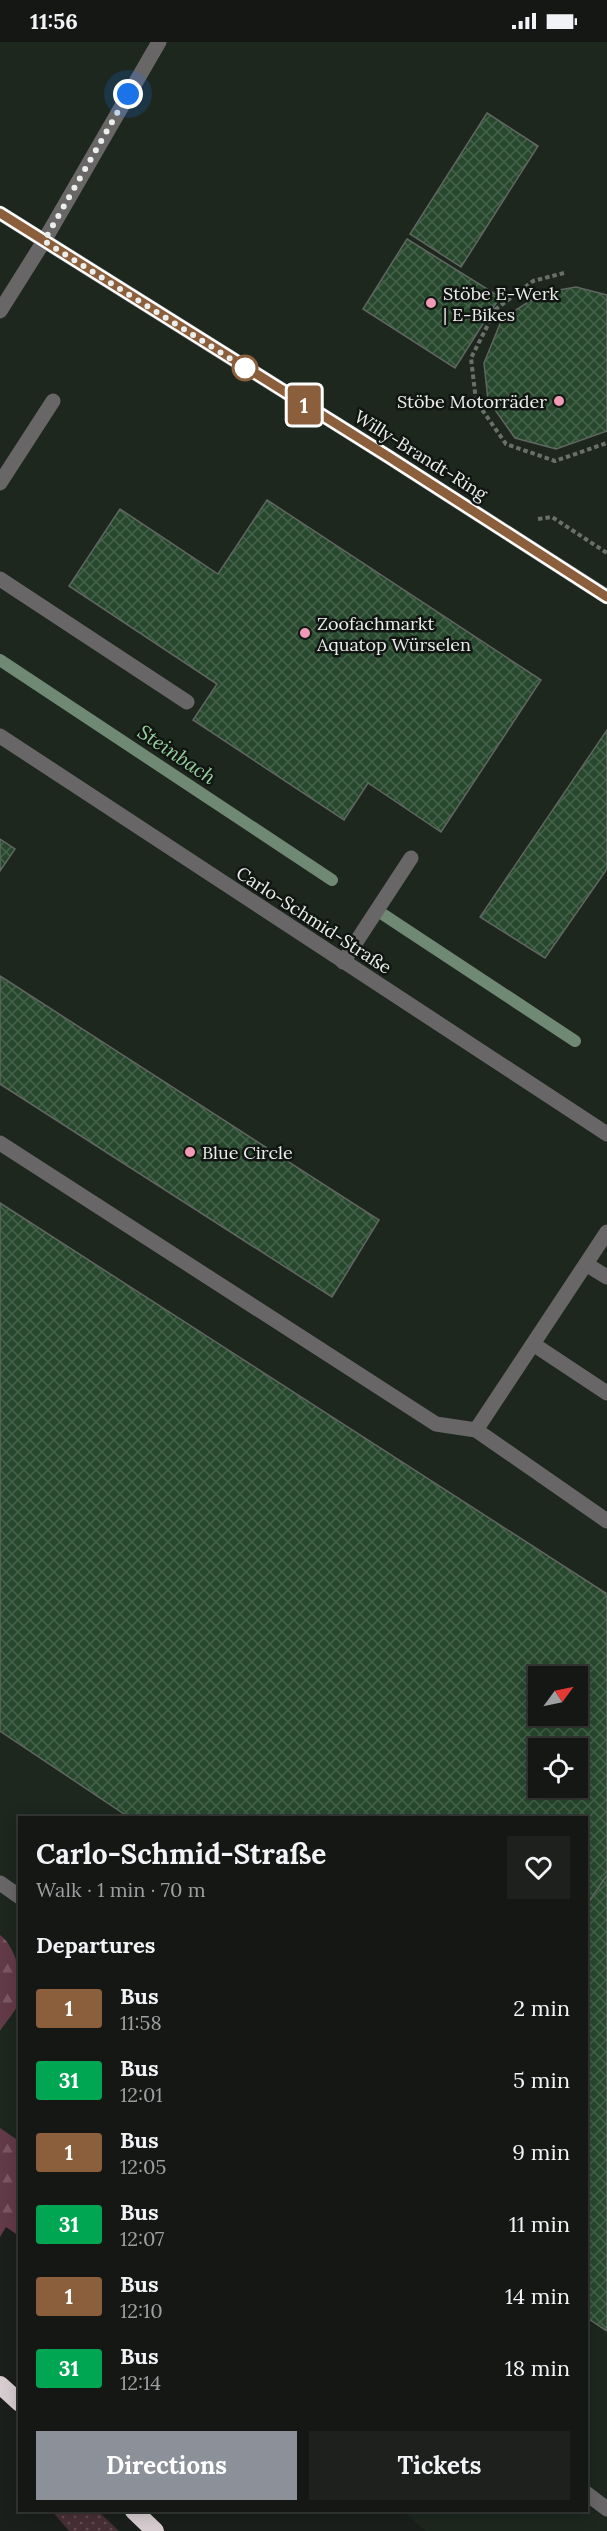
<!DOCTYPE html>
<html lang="en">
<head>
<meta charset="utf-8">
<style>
	:root { --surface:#141714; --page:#1d201d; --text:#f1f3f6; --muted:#9d9fa0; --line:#333634; --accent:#8c9099 }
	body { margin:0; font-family:Lora,serif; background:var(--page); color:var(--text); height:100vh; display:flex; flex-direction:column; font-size:22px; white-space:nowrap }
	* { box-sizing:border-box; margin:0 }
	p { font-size:20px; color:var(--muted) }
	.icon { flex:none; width:33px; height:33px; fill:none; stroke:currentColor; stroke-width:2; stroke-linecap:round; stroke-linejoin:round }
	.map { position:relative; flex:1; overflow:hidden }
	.panel { position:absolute; left:18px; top:1774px; width:570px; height:696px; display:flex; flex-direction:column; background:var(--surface); border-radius:0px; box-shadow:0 3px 15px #0003,0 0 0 2px var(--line) }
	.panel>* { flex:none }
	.badge { padding:0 12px; border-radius:4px; font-size:21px; line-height:39px }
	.needle { width:39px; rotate:57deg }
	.controls { position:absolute; left:528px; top:1624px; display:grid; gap:12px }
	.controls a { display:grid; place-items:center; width:60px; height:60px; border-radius:0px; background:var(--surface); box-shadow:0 3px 15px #0003,0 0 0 2px var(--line); font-size:30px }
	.you { position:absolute; width:30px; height:30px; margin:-15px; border:4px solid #fff; border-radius:50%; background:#1a73e8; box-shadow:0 0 0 9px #1a73e833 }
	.map>.badge { position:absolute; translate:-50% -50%; box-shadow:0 0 0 3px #fff }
	h2 { padding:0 18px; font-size:22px; line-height:54px }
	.round { display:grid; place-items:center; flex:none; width:63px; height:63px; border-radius:0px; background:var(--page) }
	.head { display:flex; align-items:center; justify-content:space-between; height:102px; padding:0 18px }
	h1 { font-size:28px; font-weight:700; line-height:45px }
	.button { display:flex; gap:12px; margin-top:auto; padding:12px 18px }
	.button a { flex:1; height:69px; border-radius:0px; background:var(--accent); color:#fff; font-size:24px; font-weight:700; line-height:69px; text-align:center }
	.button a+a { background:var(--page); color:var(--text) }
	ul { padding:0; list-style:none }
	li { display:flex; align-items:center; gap:18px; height:72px; padding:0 18px }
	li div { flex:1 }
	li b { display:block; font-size:22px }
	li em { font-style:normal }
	li .badge { min-width:66px; font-weight:700; text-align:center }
	.status { display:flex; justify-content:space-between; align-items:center; height:42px; padding:0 30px; background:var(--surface); direction:ltr }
	.status svg { height:16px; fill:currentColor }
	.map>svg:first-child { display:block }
	.built { fill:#1d271e; fill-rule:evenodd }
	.grass { fill:url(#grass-dots) }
	.forest { fill:url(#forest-firs) }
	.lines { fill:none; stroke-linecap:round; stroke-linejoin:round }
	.stream { stroke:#708975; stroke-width:12 }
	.building { fill:url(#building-cross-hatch); stroke:#606661; stroke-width:1.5; fill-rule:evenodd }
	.path { stroke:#6b6f6b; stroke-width:4; stroke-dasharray:4.5 3; stroke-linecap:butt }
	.service { stroke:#696667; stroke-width:15 }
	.minor { stroke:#696667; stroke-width:15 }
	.tertiary { stroke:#696667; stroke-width:15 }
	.motorway { stroke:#d7cdd0; stroke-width:18 }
	.line-casing { stroke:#fff; stroke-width:14 }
	.line { stroke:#8b5e3c; stroke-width:9 }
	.walk { stroke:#ebeeeb; stroke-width:6; stroke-dasharray:0 10.8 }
	.poi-dot { fill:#f09ab5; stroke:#111612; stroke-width:2 }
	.stop-dot { fill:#fff; stroke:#8b5e3c; stroke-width:3 }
	.labels { text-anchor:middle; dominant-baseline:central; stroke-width:5; stroke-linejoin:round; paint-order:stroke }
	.poi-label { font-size:18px; fill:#ebeeeb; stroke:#111612; text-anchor:start }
	.street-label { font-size:18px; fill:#ebeeeb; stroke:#111612 }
	.water-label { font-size:20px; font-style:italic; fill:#96d09f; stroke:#111612 }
</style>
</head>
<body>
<div class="status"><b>11:56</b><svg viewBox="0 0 49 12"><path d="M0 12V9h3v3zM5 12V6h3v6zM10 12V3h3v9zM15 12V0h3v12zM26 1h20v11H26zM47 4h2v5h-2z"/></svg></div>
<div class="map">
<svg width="607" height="2489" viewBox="0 0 607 2489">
	<defs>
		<pattern id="grass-dots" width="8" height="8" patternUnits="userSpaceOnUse" patternTransform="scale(1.5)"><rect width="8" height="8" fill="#472f36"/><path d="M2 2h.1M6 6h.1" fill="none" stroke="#624d53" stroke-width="1.8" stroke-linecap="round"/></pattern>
		<pattern id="forest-firs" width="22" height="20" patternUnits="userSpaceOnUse" patternTransform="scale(1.5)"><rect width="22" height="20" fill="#633a47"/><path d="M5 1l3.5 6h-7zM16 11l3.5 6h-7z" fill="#7a5762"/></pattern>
		<pattern id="building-cross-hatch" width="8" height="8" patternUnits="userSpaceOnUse" patternTransform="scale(1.5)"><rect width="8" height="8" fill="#27482d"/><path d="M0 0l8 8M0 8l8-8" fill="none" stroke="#46634c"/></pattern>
	</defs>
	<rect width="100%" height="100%" fill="#1a1f1b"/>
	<path class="built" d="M0,0H607V2489H426L402,2469H586V1776H20V2194L6,2185L0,2195ZM538,1635H578V1674H538ZM538,1707H578V1746H538Z"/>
	<path class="grass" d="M52,2469H98L119,2489H69Z"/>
	<path class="forest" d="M0,1893C16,1904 26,1943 19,1961C14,1971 6,1980 0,1989Z
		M0,2086L19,2099V2194L6,2185L0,2195Z"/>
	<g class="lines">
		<path class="stream" d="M0,618L332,838
			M384,873L575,999"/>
	</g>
	<path class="building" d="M487,71L538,104L461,225L410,192Z
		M407,197L500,255L455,326L363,267Z
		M576,245L607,253V389L556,407L515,396L488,358L484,321L502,277L542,251Z
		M267,458L541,638L441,790L368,741L344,778L193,678L217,642L69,544L120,467L218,532Z
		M607,688V827L545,916L480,875Z
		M0,797L15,807L0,829Z
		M0,934L379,1178L332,1255L0,1042Z
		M0,1161L607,1552V1833L586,1864V1776H130L0,1689ZM538,1635H578V1674H538ZM538,1707H578V1746H538Z
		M607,1833V2289L586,2275V1864Z"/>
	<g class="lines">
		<path class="path" d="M564,231L533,239L496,267L471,316L476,359L506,402L555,419L607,401
			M538,477L552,475L607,511"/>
		<path class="service" d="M0,441L53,359
			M0,537L187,660
			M343,920L411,816
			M0,1101L436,1382L476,1388L607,1479
			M586,1222L607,1235
			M533,1302L607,1351
			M476,1388L607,1190
			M0,1841L20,1855
			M586,2451L607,2467"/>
		<path class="minor" d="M0,269L44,199L159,0
			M0,694L607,1092"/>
		<path class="tertiary" d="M0,171L389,415L607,555"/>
		<path class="motorway" d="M0,2343L20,2361
			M134,2469L155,2489"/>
	</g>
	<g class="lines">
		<g class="line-casing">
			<path id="line" d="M0,171L389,415L607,555"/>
		</g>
		<use href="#line" class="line"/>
		<path class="walk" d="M128,52L44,199L250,329L245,326"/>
	</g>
	<g class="poi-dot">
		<circle cx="431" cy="261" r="6"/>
		<circle cx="559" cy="359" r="6"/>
		<circle cx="305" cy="591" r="6"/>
		<circle cx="190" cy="1110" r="6"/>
	</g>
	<circle class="stop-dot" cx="245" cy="326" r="12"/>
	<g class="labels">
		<g class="poi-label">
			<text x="443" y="251">Stöbe E-Werk<tspan x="443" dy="21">| E-Bikes</tspan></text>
			<text x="547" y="359" text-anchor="end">Stöbe Motorräder</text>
			<text x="317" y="581">Zoofachmarkt<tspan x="317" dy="21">Aquatop Würselen</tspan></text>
			<text x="202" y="1110">Blue Circle</text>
		</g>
		<g class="street-label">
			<text transform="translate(421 413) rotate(32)">Willy-Brandt-Ring</text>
			<text transform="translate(314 878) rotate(33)">Carlo-Schmid-Straße</text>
		</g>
		<g class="water-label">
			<text transform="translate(177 712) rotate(34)">Steinbach</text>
		</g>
	</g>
</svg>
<div class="controls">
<a><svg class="needle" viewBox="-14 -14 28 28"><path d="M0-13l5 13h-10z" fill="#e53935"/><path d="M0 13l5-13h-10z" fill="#9d9fa0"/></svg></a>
<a><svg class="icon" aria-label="locate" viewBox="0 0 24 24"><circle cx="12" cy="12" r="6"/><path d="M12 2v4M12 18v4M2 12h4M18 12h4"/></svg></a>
</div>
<div class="you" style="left:128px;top:52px"></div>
<b class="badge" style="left:304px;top:363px;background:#8b5e3c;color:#fff">1</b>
<section class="panel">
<div class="head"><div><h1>Carlo-Schmid-Straße</h1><p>Walk · 1 min · 70 m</p></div><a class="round"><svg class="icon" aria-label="heart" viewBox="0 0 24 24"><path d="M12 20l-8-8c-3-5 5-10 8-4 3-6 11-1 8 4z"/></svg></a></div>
<h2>Departures</h2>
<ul>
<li><span class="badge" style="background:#8b5e3c;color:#fff">1</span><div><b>Bus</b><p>11:58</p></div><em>2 min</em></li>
<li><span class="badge" style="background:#00a651;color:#fff">31</span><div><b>Bus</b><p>12:01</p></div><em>5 min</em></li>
<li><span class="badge" style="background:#8b5e3c;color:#fff">1</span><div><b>Bus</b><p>12:05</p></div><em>9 min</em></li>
<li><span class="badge" style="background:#00a651;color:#fff">31</span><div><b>Bus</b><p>12:07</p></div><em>11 min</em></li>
<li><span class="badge" style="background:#8b5e3c;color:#fff">1</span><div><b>Bus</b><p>12:10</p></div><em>14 min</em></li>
<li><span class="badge" style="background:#00a651;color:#fff">31</span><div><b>Bus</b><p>12:14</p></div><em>18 min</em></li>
</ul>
<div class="button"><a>Directions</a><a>Tickets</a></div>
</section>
</div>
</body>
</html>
